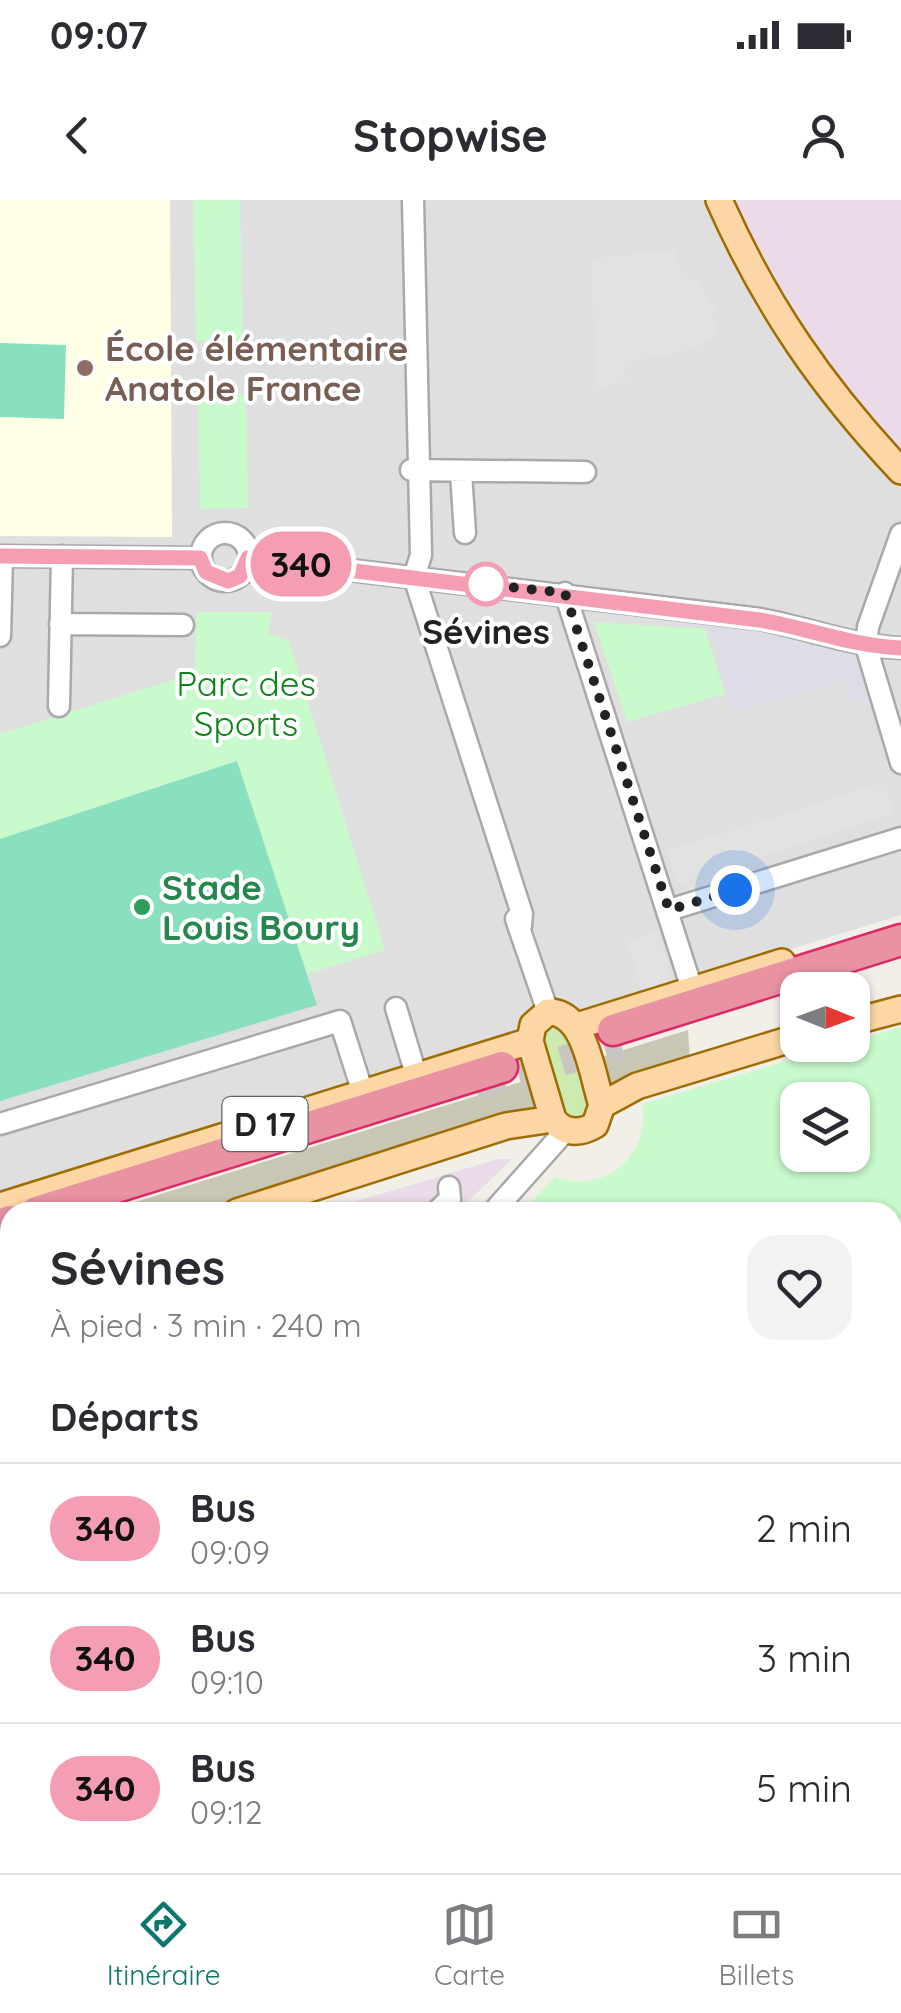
<!DOCTYPE html>
<html lang="fr">
<head>
<meta charset="utf-8">
<style>
	:root { --surface:#fff; --page:#f2f2f3; --text:#2b2b33; --muted:#7c7c81; --line:#e1e1e2; --accent:#0f766e }
	body { margin:0; font-family:Quicksand,sans-serif; background:var(--page); color:var(--text); height:100vh; display:flex; flex-direction:column; font-size:38px; white-space:nowrap }
	* { box-sizing:border-box; margin:0 }
	p { font-size:32px; color:var(--muted) }
	.icon { flex:none; width:55px; height:55px; fill:none; stroke:currentColor; stroke-width:2; stroke-linecap:round; stroke-linejoin:round }
	.map { position:relative; flex:1; overflow:hidden }
	.details { position:absolute; left:0px; top:1002px; width:902px; height:672px; display:flex; flex-direction:column; background:var(--surface); border-radius:30px 30px 0 0; box-shadow:0 2px 8px #0004 }
	.details>* { flex:none }
	.badge { padding:0 20px; border-radius:32px; font-size:35px; line-height:65px }
	.needle { width:65px; rotate:91deg }
	.tools { position:absolute; left:780px; top:772px; display:grid; gap:20px }
	.tools a { display:grid; place-items:center; width:90px; height:90px; border-radius:20px; background:var(--surface); box-shadow:0 2px 8px #0004; font-size:50px }
	.you { position:absolute; width:50px; height:50px; margin:-25px; border:8px solid #fff; border-radius:50%; background:#1a73e8; box-shadow:0 0 0 15px #1a73e833 }
	.map>.badge { position:absolute; translate:-50% -50%; box-shadow:0 0 0 5px #fff }
	h2 { padding:0 50px; font-size:38px; line-height:90px }
	.round { display:grid; place-items:center; flex:none; width:105px; height:105px; border-radius:30px; background:var(--page) }
	.summary { display:flex; align-items:center; justify-content:space-between; height:170px; padding:0 50px }
	h1 { font-size:48px; font-weight:800; line-height:75px }
	ul { padding:0; list-style:none }
	li { display:flex; align-items:center; gap:30px; height:130px; padding:0 50px; border-top:2px solid var(--line) }
	li div { flex:1 }
	li b { display:block; font-size:38px }
	li em { font-style:normal }
	li .badge { min-width:110px; font-weight:700; text-align:center }
	.status { display:flex; justify-content:space-between; align-items:center; height:70px; padding:0 50px; background:var(--surface); direction:ltr }
	.status svg { height:28px; fill:currentColor }
	header { display:flex; justify-content:space-between; align-items:center; height:130px; padding:0 50px; background:var(--surface); font-size:45px; font-weight:800 }
	.tabs { display:flex; justify-content:space-around; align-items:center; height:140px; border-top:2px solid var(--line); background:var(--surface); font-size:28px; color:var(--muted) }
	.tabs a { display:grid; justify-items:center; gap:5px }
	.tabs .on { color:var(--accent) }
	.map>svg:first-child { display:block }
	.residential { fill:#e0dfdf }
	.industrial { fill:#ebdbe8 }
	.education { fill:#ffffe5 }
	.construction { fill:#c7c7b4 }
	.grass { fill:#cdebb0 }
	.park { fill:#c8facc; fill-rule:evenodd }
	.pitch { fill:#88e0be }
	.parking { fill:#e2e2e2 }
	.plaza { fill:#dddde8 }
	.lines { fill:none; stroke-linecap:round; stroke-linejoin:round }
	.highway-tunnel { stroke:#c8c6c1; stroke-width:30; stroke-dasharray:30 15; stroke-linecap:butt }
	.minor-casing { stroke:#a9a9a9; stroke-width:25 }
	.major-casing { stroke:#a06b00; stroke-width:30 }
	.highway-casing { stroke:#dc2a67; stroke-width:35 }
	.minor { stroke:#fff; stroke-width:20 }
	.major { stroke:#fcd6a4; stroke-width:25 }
	.highway { stroke:#e892a2; stroke-width:30 }
	.line-casing { stroke:#fff; stroke-width:22 }
	.line { stroke:#f59eb3; stroke-width:15 }
	.walk { stroke:#222; stroke-width:10; stroke-dasharray:0 18 }
	.education-dot { fill:#8d6e63; stroke:#fff; stroke-width:4 }
	.stop-dot { fill:#fff; stroke:#f59eb3; stroke-width:5 }
	.leisure-dot { fill:#2e9e5b; stroke:#fff; stroke-width:4 }
	.labels { text-anchor:middle; dominant-baseline:central; stroke-width:8; stroke-linejoin:round; paint-order:stroke }
	.shield { fill:#fff; stroke:#646464; stroke-width:2.5 }
	.shield-label { font-size:32px; font-weight:bold; fill:#222 }
	.education-label { font-size:35px; font-weight:bold; fill:#785e54; stroke:#fff; text-anchor:start }
	.stop-label { font-size:35px; font-weight:bold; fill:#222; stroke:#fff }
	.park-label { font-size:35px; fill:#0c8416; stroke:#fff }
	.leisure-label { font-size:35px; font-weight:bold; fill:#27864d; stroke:#fff; text-anchor:start }
</style>
</head>
<body>
<div class="status"><b>09:07</b><svg viewBox="0 0 49 12"><path d="M0 12V9h3v3zM5 12V6h3v6zM10 12V3h3v9zM15 12V0h3v12zM26 1h20v11H26zM47 4h2v5h-2z"/></svg></div>
<header><svg class="icon" aria-label="back" viewBox="0 0 24 24"><path d="M15 5l-7 7 7 7"/></svg>Stopwise<svg class="icon" aria-label="person" viewBox="0 0 24 24"><circle cx="12" cy="8" r="4"/><path d="M4 21q1-7 8-7t8 7"/></svg></header>
<div class="map">
<svg width="901" height="1673" viewBox="0 0 901 1673">
	<rect width="100%" height="100%" fill="#f2efe9"/>
	<path class="residential" d="M0,0H734L760,58L820,156L901,252V715L0,994Z"/>
	<path class="industrial" d="M734,0H901V252L797,124Z
		M498,959H512L457,1012H320Z
		M10,1106V1665H892L893,1373L901,1375V1673H0V1109Z"/>
	<path class="education" d="M0,0H170L172,337L0,336Z"/>
	<path class="construction" d="M688,830L690,861L204,1012H103Z"/>
	<path class="grass" d="M550,828L565,829L570,834L590,913L578,921L563,915L553,892L542,837Z"/>
	<path class="park" d="M193,0H240L243,140L196,141Z
		M246,194L248,308L200,309L198,195Z
		M196,412H271L269,434L289,441L385,750L307,774L237,562L0,639V534L195,473Z
		M594,422L705,429L725,494L627,522Z
		M901,827V1344L892,1342V1012H522L555,977C605,995 651,955 642,904ZM798,900H852V955H798Z"/>
	<path class="pitch" d="M0,143L66,145L64,219L0,217Z
		M237,561L317,805L0,901V639Z"/>
	<path class="parking" d="M676,51L682,79L697,80L716,110L711,118L718,133L695,149L624,162L626,182L596,187L591,58Z
		M885,582L894,613L677,684L667,651Z
		M658,731L670,772L663,786L642,792L627,741Z"/>
	<path class="plaza" d="M709,422L842,444L859,453L882,519L873,524L866,501L851,499L849,479L734,513Z"/>
	<g class="lines">
		<path class="highway-tunnel" d="M475,886L621,844"/>
		<g class="minor-casing">
			<path id="minor" d="M413,0L421,355L414,377L522,714L521,726
				M411,270L585,272
				M461,273L465,333
				M201 357a24 24 0 1 1 48 0a24 24 0 1 1-48 0Z
				M901,334L868,427L866,446L901,563
				M0,356L201,358
				M249,358L760,419C808,428 852,446 901,448
				M565,393L692,789
				M60,424L183,425
				M0,436L2,356
				M59,506L62,356
				M669,710L901,638
				M516,719L548,812
				M396,808L417,878
				M0,924L340,821L363,893
				M436,1012L450,999L449,987
				M493,1012L566,930
				M0,1175L10,1172
				M892,1352L901,1354
				M0,1458L10,1460
				M0,1571L10,1558
				M759,1665L790,1673
				M248,1673L250,1665
				M274,1673L276,1665
				M673,1673L675,1665"/>
		</g>
		<g class="major-casing">
			<path id="major" d="M719,0C766,106 822,187 901,271
				M852,822L901,809
				M577,826L782,762
				M553,919L530,841L533,825L548,812C586,811 592,876 602,905
				M0,1006L530,841
				M237,1012L506,926L553,919C564,934 580,934 595,925L602,905L637,886L798,837
				M0,1088L10,1085"/>
		</g>
		<g class="highway-casing">
			<path id="highway" d="M613,830L901,740
				M36,1012L502,867
				M0,1024L10,1021"/>
		</g>
		<use href="#minor" class="minor"/>
		<use href="#major" class="major"/>
		<use href="#highway" class="highway"/>
	</g>
	<g class="lines">
		<g class="line-casing">
			<path id="line" d="M0,356L200,358L206,372L228,381L240,376L248,358L760,420C808,428 852,446 901,448"/>
		</g>
		<use href="#line" class="line"/>
		<path class="walk" d="M486,384H482L565,393L669,710L735,690"/>
	</g>
	<circle class="education-dot" cx="85" cy="168" r="10"/>
	<circle class="stop-dot" cx="486" cy="384" r="20"/>
	<circle class="leisure-dot" cx="142" cy="707" r="10"/>
	<g class="labels">
		<rect class="shield" x="222.5" y="897" width="85" height="54" rx="8"/>
		<g class="shield-label">
			<text x="265" y="924">D 17</text>
		</g>
		<g class="education-label">
			<text x="105" y="148">École élémentaire<tspan x="105" dy="40">Anatole France</tspan></text>
		</g>
		<g class="stop-label">
			<text x="486" y="431">Sévines</text>
		</g>
		<g class="park-label">
			<text x="246" y="483">Parc des<tspan x="246" dy="40">Sports</tspan></text>
		</g>
		<g class="leisure-label">
			<text x="162" y="687">Stade<tspan x="162" dy="40">Louis Boury</tspan></text>
		</g>
	</g>
</svg>
<div class="tools">
<a><svg class="needle" viewBox="-14 -14 28 28"><path d="M0-13l5 13h-10z" fill="#e53935"/><path d="M0 13l5-13h-10z" fill="#7c7c81"/></svg></a>
<a><svg class="icon" aria-label="layers" viewBox="0 0 24 24"><path d="M12 4l9 5-9 5-9-5zM3 14l9 5 9-5"/></svg></a>
</div>
<div class="you" style="left:735px;top:690px"></div>
<b class="badge" style="left:301px;top:364px;background:#f59eb3;color:#111">340</b>
<section class="details">
<div class="summary"><div><h1>Sévines</h1><p>À pied · 3 min · 240 m</p></div><a class="round"><svg class="icon" aria-label="heart" viewBox="0 0 24 24"><path d="M12 20l-8-8c-3-5 5-10 8-4 3-6 11-1 8 4z"/></svg></a></div>
<h2>Départs</h2>
<ul>
<li><span class="badge" style="background:#f59eb3;color:#111">340</span><div><b>Bus</b><p>09:09</p></div><em>2 min</em></li>
<li><span class="badge" style="background:#f59eb3;color:#111">340</span><div><b>Bus</b><p>09:10</p></div><em>3 min</em></li>
<li><span class="badge" style="background:#f59eb3;color:#111">340</span><div><b>Bus</b><p>09:12</p></div><em>5 min</em></li>
</ul>
</section>
</div>
<nav class="tabs">
<a class="on"><svg class="icon" aria-label="directions" viewBox="0 0 24 24"><path d="M12 3l9 9-9 9-9-9zM9 14v-3h6M13 9l2 2-2 2"/></svg>Itinéraire</a>
<a><svg class="icon" aria-label="map" viewBox="0 0 24 24"><path d="M3 6l6-2 6 2 6-2v14l-6 2-6-2-6 2zM9 4v14M15 6v14"/></svg>Carte</a>
<a><svg class="icon" aria-label="tickets" viewBox="0 0 24 24"><path d="M3 7h18v10H3zM15 7v10"/></svg>Billets</a>
</nav>
</body>
</html>
